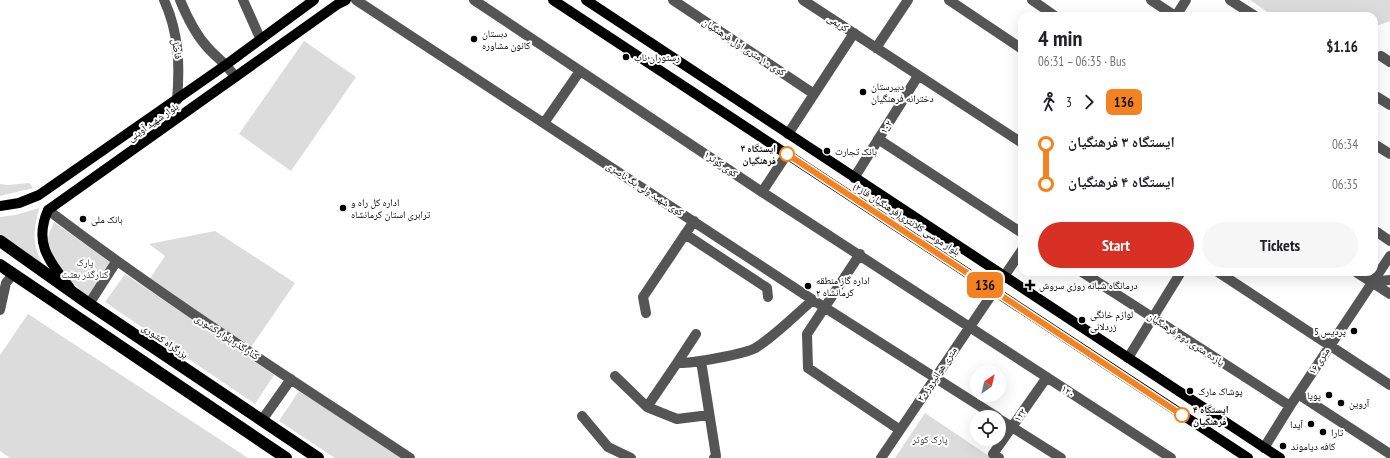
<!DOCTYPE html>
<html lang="en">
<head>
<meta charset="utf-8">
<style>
	:root { --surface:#fff; --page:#f6f6f6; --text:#202124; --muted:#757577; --accent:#d93025 }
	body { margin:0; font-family:"PT Sans Narrow","Noto Naskh Arabic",sans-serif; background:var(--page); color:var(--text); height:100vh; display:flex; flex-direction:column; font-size:15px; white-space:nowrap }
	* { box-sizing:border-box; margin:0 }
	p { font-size:13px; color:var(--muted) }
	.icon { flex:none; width:22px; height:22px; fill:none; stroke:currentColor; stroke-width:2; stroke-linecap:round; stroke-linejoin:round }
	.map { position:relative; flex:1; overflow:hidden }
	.drawer { position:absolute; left:1018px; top:12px; width:360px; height:264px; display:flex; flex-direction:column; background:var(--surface); border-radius:12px; box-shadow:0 4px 16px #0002 }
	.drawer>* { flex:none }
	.badge { padding:0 8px; border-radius:6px; font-size:14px; line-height:26px }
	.needle { width:26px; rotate:34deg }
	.fabs { position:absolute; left:970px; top:366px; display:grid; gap:8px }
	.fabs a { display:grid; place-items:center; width:36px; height:36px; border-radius:50%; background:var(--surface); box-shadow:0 4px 16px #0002; font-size:20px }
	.map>.badge { position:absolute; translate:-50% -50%; box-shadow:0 0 0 2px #fff }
	.legs { display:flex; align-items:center; gap:6px; height:44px; padding:0 20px; font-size:13px }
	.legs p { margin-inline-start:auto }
	.headline { display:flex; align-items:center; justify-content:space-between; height:68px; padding:0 20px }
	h1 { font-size:22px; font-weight:600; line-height:30px }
	.primary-button { display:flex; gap:8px; margin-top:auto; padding:8px 20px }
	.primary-button a { flex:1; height:46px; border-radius:24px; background:var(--accent); color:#fff; font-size:16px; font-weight:600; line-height:46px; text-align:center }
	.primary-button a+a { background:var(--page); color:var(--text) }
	ul { padding:0 20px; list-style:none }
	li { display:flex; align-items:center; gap:14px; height:40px; font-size:15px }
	li i { display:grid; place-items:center; width:6px; height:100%; margin:0 5px; background:currentColor }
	li i::after { content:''; width:10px; height:10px; margin:-5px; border:3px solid; border-radius:50%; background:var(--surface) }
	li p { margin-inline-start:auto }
	li:first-child i { background:linear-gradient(#0000 50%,currentColor 0) }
	li:last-child i { background:linear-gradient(currentColor 50%,#0000 0) }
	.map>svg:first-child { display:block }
	.green { fill:#dcdcdc }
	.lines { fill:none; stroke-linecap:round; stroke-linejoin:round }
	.minor { stroke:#555; stroke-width:10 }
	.major { stroke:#000; stroke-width:10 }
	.highway { stroke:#000; stroke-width:12 }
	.line-1-casing { stroke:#fff; stroke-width:9 }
	.line-1 { stroke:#f58220; stroke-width:6 }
	.poi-dot { fill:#000; stroke:#fff; stroke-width:1.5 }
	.stop-1-dot { fill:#fff; stroke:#f58220; stroke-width:2 }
	.labels { text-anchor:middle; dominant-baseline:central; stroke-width:4; stroke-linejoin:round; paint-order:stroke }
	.street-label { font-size:10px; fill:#000; stroke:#fff }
	.poi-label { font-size:10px; fill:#000; stroke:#fff; text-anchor:start }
	.stop-label { font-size:10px; font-weight:bold; fill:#000; stroke:#fff; text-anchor:end }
	.park-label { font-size:10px; fill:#333; stroke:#fff }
</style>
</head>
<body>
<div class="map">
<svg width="1390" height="458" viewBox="0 0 1390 458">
	<rect width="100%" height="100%" fill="#fff"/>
	<path class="green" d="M1250,0H1390V21L1374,27V16H1273Z
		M304,41L356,77L291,171L239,134Z
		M29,183L33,188L0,196V184L8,185Z
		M39,208C34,231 31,243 43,265L0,234V217L15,215Z
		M54,222L111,263L88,297C73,283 42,258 49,234C50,230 53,226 54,222Z
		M215,231L295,283L251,347L149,280L165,256L149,244Z
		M125,274L274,375L255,404L105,302Z
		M28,314L248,458H10L0,451V355Z
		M301,388L405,458H335L279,421Z
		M925,413L992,458H895Z"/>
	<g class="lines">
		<path class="minor" d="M164,0C179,33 180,65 177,100
			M180,0C187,17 195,34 208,48C218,59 227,64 235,77
			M243,0L260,38
			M356,0L813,300L997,417
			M474,0L762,192L1171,458
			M673,0L814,94
			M803,0L1022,143
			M949,0L1022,49
			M1032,0L1055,16
			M1151,0L1175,16
			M1230,0L1255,16
			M1176,16L1186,0
			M876,48L908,0
			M1381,56L1390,62
			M1374,95L1390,105
			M544,123L580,71
			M788,134L854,33
			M878,139L1022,233
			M1374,144L1390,154
			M854,178L918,76
			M762,192L787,154
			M48,210C165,299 288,377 410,458
			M1374,230L1390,241
			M685,234L767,288L768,297
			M860,254L807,334L808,368L900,430
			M1082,272L1290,406
			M1218,272L1390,385
			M1356,272L1390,294
			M1371,282L1390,280
			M89,304L116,262
			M0,310L6,283L13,274
			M646,313L643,297L694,221
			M1128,358L1181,272
			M701,361L716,456L714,458
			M677,363L696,334
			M615,376L647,407L677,363C688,364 748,354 757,347C777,334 795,315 813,300
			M1298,394L1390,454
			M647,407L677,419L709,415
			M582,416L608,447L631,458
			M999,419L1061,458
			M262,420L291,379
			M1264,448L1290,406L1390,256
			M881,458L1022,250
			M999,458L993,454L1047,377"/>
		<path class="major" d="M553,0L1248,458
			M586,0L1280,458
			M0,206L19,203L39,195L227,64L314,0
			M70,288C50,262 33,244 48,210L338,4L346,0"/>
		<path class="highway" d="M0,241L89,304L318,458
			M0,265L286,458"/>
	</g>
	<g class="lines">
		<g class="line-1-casing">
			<path id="line-1" d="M787,154L1182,415"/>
		</g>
		<use href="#line-1" class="line-1"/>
	</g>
	<g class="poi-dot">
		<circle cx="474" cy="39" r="4"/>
		<circle cx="626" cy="57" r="4"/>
		<circle cx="863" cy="92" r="4"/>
		<circle cx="827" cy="151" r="4"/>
		<circle cx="343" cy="208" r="4"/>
		<circle cx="83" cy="219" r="4"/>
		<path d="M1028 279h4v4h4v4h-4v4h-4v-4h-4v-4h4z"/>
		<circle cx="808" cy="286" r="4"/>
		<circle cx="1082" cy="320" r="4"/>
		<circle cx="1354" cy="331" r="4"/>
		<circle cx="1190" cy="391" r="4"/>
		<circle cx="1329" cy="395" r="4"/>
		<circle cx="1341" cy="403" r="4"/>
		<circle cx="1311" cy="424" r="4"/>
		<circle cx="1323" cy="432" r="4"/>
		<circle cx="1283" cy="446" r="4"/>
	</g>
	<g class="stop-1-dot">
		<circle cx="787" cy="154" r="7"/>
		<circle cx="1182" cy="415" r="7"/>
	</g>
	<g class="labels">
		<g class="street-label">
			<text transform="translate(838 23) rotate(33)">کریمی</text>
			<text transform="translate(744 47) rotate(33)">کوی ۱۰ متری اول فرهنگیان</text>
			<text transform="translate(177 49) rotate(80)">فاضل</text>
			<text transform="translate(153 122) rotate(-35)">بلوار شهید آوینی</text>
			<text transform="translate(886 127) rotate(-58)">۱۰۲</text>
			<text transform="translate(721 164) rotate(34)">کوی کوثر۱</text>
			<text transform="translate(645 189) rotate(33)">کوی شهید ولی بگ ناصری</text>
			<text transform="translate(907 219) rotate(33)">بلوار موسی کلانتری(فرهنگیان فاز۲)</text>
			<text transform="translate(227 337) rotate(33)">کنار گذر بلوار کشوری</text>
			<text transform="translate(1186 339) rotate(33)">یازده متری دوم فرهنگیان</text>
			<text transform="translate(165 341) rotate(34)">بزرگراه کشوری</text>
			<text transform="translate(1319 361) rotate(-56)">۱۶ متری</text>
			<text transform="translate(937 374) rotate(-56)">۲۰ متری هوانیروز</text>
			<text transform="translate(1068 391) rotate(33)">۱۲۰</text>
			<text transform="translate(1020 415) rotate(-55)">۱۲۳</text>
		</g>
		<g class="poi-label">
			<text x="482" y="33">دبستان<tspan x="482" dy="12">کانون مشاوره</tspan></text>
			<text x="634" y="57">رستوران ناب</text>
			<text x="871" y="86">دبیرستان<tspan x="871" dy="12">دخترانه فرهنگیان</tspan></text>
			<text x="835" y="151">بانک تجارت</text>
			<text x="351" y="202">اداره کل راه و<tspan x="351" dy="12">ترابری استان کرمانشاه</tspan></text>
			<text x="91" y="219">بانک ملی</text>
			<text x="816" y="280">اداره گاز منطقه<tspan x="816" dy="12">۲ کرمانشاه</tspan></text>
			<text x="1039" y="285">درمانگاه شبانه روزی سروش</text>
			<text x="1090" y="314">لوازم خانگی<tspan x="1090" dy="12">زردلانی</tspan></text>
			<text x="1346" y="331" text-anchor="end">پردیس 5</text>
			<text x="1198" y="391">پوشاک مارک</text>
			<text x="1321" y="395" text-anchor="end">پویا</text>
			<text x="1349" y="403">آروین</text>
			<text x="1303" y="424" text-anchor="end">آیدا</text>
			<text x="1331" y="432">تارا</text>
			<text x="1291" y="446">کافه دیاموند</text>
		</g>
		<g class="stop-label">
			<text x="776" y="148">ایستگاه ۳<tspan x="776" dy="12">فرهنگیان</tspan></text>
			<text x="1193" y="409" text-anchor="start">ایستگاه ۴<tspan x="1193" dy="12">فرهنگیان</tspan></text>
		</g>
		<g class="park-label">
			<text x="85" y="262">پارک<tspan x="85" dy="12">کنارگذر بعثت</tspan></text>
			<text x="930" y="439">پارک کوثر</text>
		</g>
	</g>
</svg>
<div class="fabs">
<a><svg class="needle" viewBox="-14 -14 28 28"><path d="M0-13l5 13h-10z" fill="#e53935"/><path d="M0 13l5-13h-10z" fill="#757577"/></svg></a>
<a><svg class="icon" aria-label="locate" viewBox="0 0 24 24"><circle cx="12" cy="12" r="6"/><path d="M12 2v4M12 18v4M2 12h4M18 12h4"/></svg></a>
</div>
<b class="badge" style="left:985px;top:285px;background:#f58220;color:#111">136</b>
<section class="drawer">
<div class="headline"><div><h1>4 min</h1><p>06:31 – 06:35 · Bus</p></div><b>$1.16</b></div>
<div class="legs"><svg class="icon" aria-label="walk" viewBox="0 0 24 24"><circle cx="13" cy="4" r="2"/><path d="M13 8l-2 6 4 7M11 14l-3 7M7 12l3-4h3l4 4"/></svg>3<svg class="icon" aria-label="forward" viewBox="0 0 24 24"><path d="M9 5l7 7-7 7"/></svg><b class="badge" style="background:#f58220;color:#111">136</b></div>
<ul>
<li><i style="color:#f58220"></i><b>ایستگاه ۳ فرهنگیان</b><p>06:34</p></li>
<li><i style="color:#f58220"></i><b>ایستگاه ۴ فرهنگیان</b><p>06:35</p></li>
</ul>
<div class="primary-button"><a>Start</a><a>Tickets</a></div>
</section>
</div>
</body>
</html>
